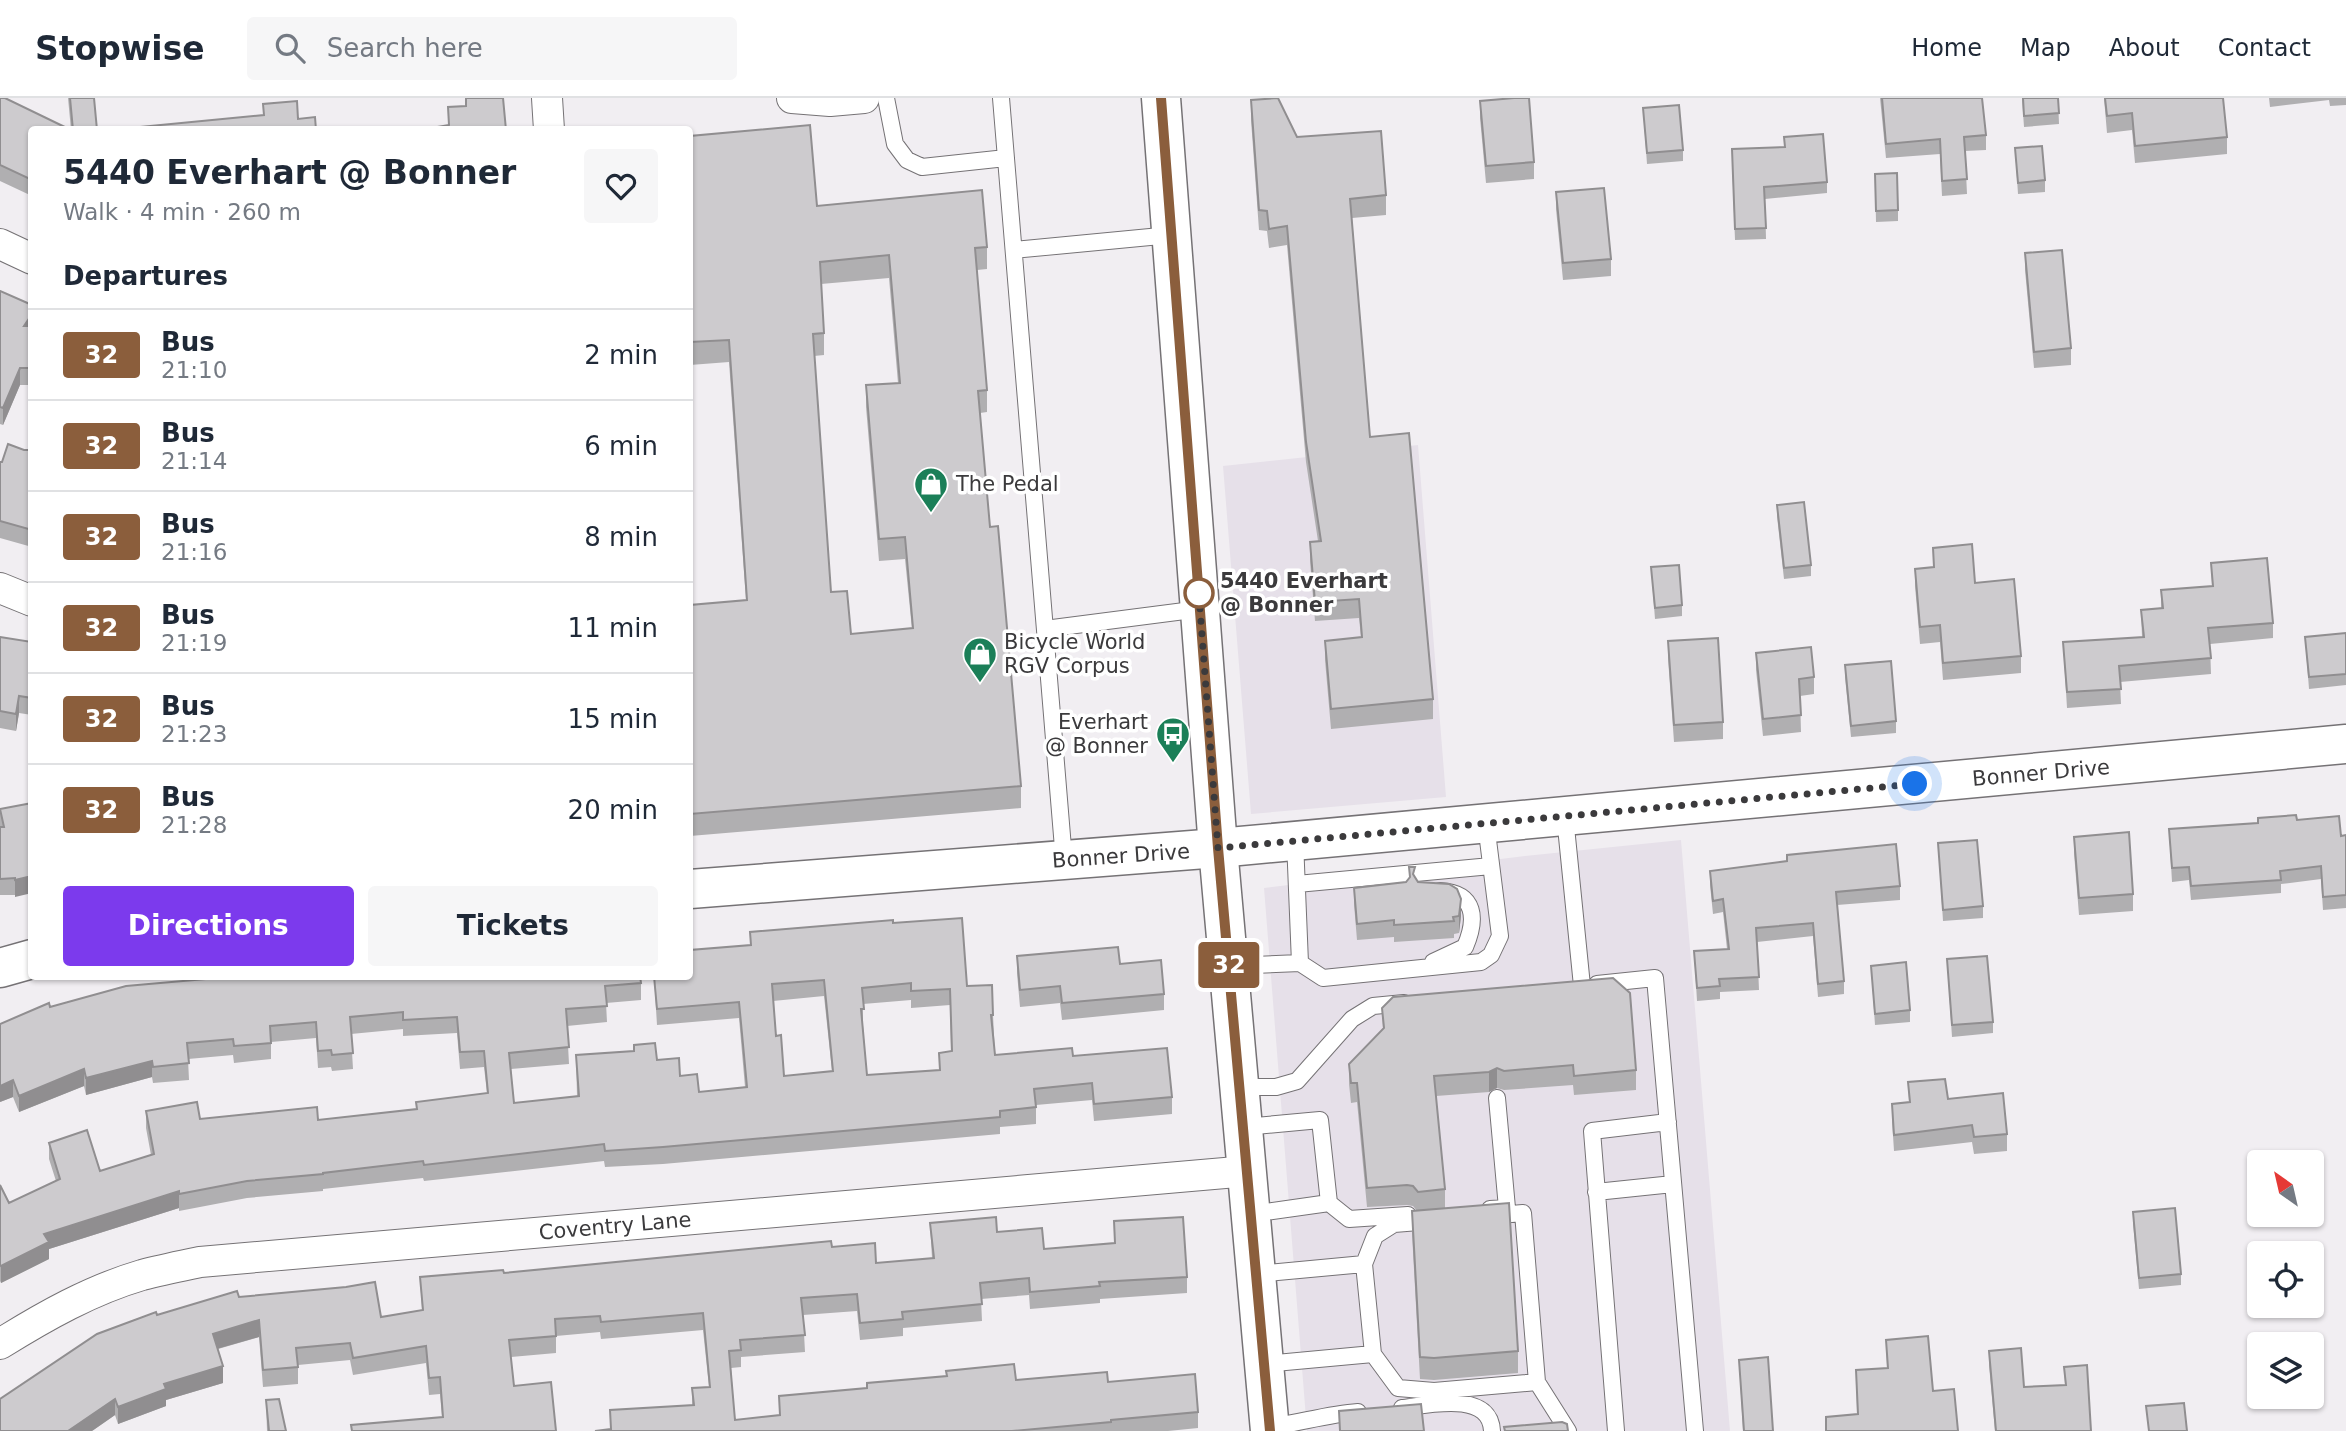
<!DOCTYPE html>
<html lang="en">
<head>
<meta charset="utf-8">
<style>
	:root { --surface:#fff; --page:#f6f6f7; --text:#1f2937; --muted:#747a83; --line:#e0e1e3; --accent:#7c3aed }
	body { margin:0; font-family:"DejaVu Sans",sans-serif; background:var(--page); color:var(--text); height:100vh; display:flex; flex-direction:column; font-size:26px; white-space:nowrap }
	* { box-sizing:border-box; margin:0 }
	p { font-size:23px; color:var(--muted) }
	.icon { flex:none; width:38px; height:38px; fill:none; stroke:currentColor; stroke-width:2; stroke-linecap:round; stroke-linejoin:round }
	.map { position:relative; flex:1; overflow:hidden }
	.side { position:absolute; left:28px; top:28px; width:665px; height:854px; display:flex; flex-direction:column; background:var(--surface); border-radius:7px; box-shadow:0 2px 5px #0004 }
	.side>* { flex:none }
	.badge { padding:0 14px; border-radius:5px; font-size:24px; line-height:46px }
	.needle { width:46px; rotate:326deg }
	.buttons { position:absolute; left:2247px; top:1052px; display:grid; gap:14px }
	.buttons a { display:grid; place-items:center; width:77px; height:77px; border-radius:7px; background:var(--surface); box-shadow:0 2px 5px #0004; font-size:35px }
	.you { position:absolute; width:35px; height:35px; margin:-18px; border:5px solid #fff; border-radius:50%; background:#1a73e8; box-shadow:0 0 0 10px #1a73e833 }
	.map>.badge { position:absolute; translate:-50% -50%; box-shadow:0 0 0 4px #fff }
	h2 { padding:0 35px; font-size:26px; line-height:63px }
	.round { display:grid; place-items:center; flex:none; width:74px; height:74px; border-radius:7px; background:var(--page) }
	.overview { display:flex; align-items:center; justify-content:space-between; height:119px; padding:0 35px }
	h1 { font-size:33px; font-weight:700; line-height:52px }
	.action { display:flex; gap:14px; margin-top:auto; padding:14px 35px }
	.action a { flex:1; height:80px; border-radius:7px; background:var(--accent); color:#fff; font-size:28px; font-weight:700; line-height:80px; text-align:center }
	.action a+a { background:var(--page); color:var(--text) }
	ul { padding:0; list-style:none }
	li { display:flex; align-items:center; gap:21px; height:91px; padding:0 35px; border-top:2px solid var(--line) }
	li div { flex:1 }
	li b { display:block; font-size:26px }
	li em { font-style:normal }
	li .badge { min-width:77px; font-weight:700; text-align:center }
	header { display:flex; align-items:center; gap:42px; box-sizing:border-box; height:98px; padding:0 35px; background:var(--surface); border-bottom:2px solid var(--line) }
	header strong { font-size:33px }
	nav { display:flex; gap:38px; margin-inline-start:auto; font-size:24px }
	.search { width:490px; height:63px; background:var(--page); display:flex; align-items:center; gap:18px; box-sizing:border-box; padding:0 24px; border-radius:7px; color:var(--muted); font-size:26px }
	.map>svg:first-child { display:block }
	.built { fill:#e6e0e9 }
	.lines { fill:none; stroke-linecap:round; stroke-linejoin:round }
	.service-casing { stroke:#757275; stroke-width:18 }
	.minor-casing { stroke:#757275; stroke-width:32 }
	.tertiary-casing { stroke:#757275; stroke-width:41 }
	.secondary-casing { stroke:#757275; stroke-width:41 }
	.service { stroke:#fff; stroke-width:16 }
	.minor { stroke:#fff; stroke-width:30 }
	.tertiary { stroke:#fff; stroke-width:38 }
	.secondary { stroke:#fff; stroke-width:38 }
	.wall { fill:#b0afb1; fill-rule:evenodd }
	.shaded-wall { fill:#908e90 }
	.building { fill:#cdcbce; stroke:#908e90; stroke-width:2; fill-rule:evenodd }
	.line-casing { stroke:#fff; stroke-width:16 }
	.line { stroke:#8b5e3c; stroke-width:10 }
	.walk { stroke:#3b3a3c; stroke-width:7; stroke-dasharray:0 12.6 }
	.stop-dot { fill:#fff; stroke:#8b5e3c; stroke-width:3.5 }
	.labels { text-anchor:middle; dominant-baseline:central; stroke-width:7; stroke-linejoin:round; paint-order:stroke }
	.poi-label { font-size:21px; fill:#3b3a3c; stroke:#fff; text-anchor:start }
	.stop-label { font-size:21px; font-weight:bold; fill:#3b3a3c; stroke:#fff; text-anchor:start }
	.street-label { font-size:21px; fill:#3b3a3c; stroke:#fff }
</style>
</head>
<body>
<header>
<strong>Stopwise</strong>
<div class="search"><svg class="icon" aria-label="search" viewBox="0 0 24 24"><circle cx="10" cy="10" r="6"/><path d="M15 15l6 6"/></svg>Search here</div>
<nav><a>Home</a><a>Map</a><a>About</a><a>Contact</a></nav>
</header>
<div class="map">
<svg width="2346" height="1333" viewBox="0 0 2346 1333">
	<rect width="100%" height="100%" fill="#f1eef2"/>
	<path class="built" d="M1418,347L1446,699L1251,716L1223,368Z
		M1681,742L1730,1333H1307L1264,790L1525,758Z"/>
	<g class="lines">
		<g class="service-casing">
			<path id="service" d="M886,0L895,46L907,62L922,69L1006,60
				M1001,0L1064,762
				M1014,152L1171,137
				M1045,531L1200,511
				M1565,719L1582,888
				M1295,743L1300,865
				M1297,786L1491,768
				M1433,864L1465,849C1477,821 1476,795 1440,793
				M1229,868L1300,865L1323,880L1481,864L1491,857L1500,838L1486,726
				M1597,886L1655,880L1695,1333
				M1240,989H1276L1297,983L1352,921L1373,908L1404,905
				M1244,1029L1320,1022L1329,1105L1251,1116
				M1596,1094L1673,1086
				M1329,1105L1349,1121L1408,1117
				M1490,1111L1507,1110L1497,1000
				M1364,1166L1375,1138L1394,1126L1431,1123
				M1257,1176L1364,1166L1373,1256L1264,1266
				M1373,1256L1398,1290L1434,1293L1537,1284L1523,1115L1488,1118
				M1537,1284L1568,1333
				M1402,1310C1427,1307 1490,1292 1492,1333
				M1270,1329C1300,1325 1328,1316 1358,1314
				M1616,1333L1592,1033L1668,1024"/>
		</g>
		<g class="minor-casing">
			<path id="minor" d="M547,0L549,32
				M792,0L830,3L864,0
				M0,146L32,161
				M0,490L32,503
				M0,1246C45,1218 91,1192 142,1177C161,1172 181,1168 200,1164L1248,1073"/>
		</g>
		<g class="tertiary-casing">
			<path id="tertiary" d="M690,791L1218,750L2346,646
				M0,870L32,861"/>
		</g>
		<g class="secondary-casing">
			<path id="secondary" d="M1161,0L1218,750L1270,1333"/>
		</g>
		<use href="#service" class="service"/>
		<use href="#minor" class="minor"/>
		<use href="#tertiary" class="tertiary"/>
		<use href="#secondary" class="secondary"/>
	</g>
	<path class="wall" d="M0,0L32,32V98L0,83Z
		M68,0H94L97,32H71Z
		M1880,0H1982L1986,37V52L1965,53L1967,96L1942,98L1940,56L1886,60Z
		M2022,0H2058L2059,26L2024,29Z
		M2104,0H2223L2227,39V56L2135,65L2132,32L2107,35Z
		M2269,0H2346V7L2330,8L2329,2L2270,9Z
		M1251,2L1297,39L1386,97V117L1352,120L1370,339L1433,601V621L1331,631L1325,562V543L1361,539L1359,520L1315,523L1310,463V444L1318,443L1306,364L1287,147L1269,150L1267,133L1259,132L1251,22Z
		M1480,3L1534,64V81L1486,85L1480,20Z
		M1643,10L1683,52V63L1647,66Z
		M690,38L817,108L987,149V171L977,172L987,292V314L980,315L990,429L1021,688V710L690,738V507L746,502L729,264L690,267ZM889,180L898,285L866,287V309L879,463L905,461L912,531L851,536L831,494L814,258L824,257V235L821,186Z
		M1784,39L1827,84V95L1765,101L1766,141L1735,142L1732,63L1784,49Z
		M2015,50L2045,82V94L2018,96Z
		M1875,76L1898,112V123L1876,124Z
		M1556,94L1611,161V178L1563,182L1556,111Z
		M2025,155L2071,250V267L2034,270L2025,172Z
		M0,193L32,207V287H20L3,327L0,326Z
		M24,352H32V449L0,440V364H2Z
		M1777,407L1811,467V478L1784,481L1777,418Z
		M1933,450L1975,485L2021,558V575L1943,582L1940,544L1920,546L1915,488V471L1933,470Z
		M2211,465L2273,525V540L2210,546L2211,576L2120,584L2121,606L2067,610L2063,544L2142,539L2141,512L2161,510V492L2212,488Z
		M1651,469L1682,507V518L1655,521Z
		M2346,535V587L2309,591L2305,539Z
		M0,539L32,544V617L19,615L16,633L0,630Z
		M1668,543L1723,624V641L1674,644L1668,560Z
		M1756,555L1814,579V596L1800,598L1801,634L1763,638L1756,572Z
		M1845,567L1896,623V635L1851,639L1845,579Z
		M32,705L15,799V797H0V711Z
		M2297,722L2341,738L2346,737V810L2323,812L2321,781L2281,786V795L2191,802L2189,782L2172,784L2169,731Z
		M2074,739L2133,796V813L2079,817L2074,755Z
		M1938,745L1983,808V820L1943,823Z
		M1409,769L1418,784L1461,818L1459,835L1454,836V840L1394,844V839L1357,842L1354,806V790L1406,784L1409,780Z
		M1710,773L1900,788V802L1837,807L1844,883V896L1818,899L1813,838L1757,844L1759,892L1720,894V901L1697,903L1694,853L1727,851L1723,814L1713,816L1710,787Z
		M893,825L967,888L993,917L995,957L1073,958L1172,999V1016L1094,1023L1092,1002L1036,1007V1026L1000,1029V1036L663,1066L605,1069L604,1063L424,1083L423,1080L323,1091V1093L247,1100L179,1113V1110L49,1151V1161L1,1185L0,1183V1087L9,1105L56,1083L49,1061V1045L100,1073L151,1057L146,1030V1013L200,1021L318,1022L416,1011V1004L487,995L484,969L460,971L457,935L403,938V931L351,936L353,971L332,973L331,969L318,970L316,940L271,944V961L234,965L233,957L188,961L189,982L153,985L152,979L86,997L84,988L19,1014L13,999L0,1004L50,909L641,885V902L606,905L607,924L567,928L569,966L511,971L514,1005L577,998L576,957L657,962L680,978L699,994L745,989L739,920L657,927L654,878H690L750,847V834ZM824,898L832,973L784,978L776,938L773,903ZM911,902V910L950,907L951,953L939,955V972L867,977L863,928V906Z
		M1017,858L1120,866L1164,896V912L1062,922L1060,905L1020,909L1017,875Z
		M1947,861L1993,924V935L1952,939Z
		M1871,868L1910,912V924L1875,927Z
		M1382,910L1636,972V992L1574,997L1573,987L1504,992L1497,990L1489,994L1436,998L1445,1091V1110L1518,1253V1275L1434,1282L1420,1281L1412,1135V1113H1417L1413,1108L1407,1107L1367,1109L1357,1004L1351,1005L1349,986V966L1383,932Z
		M1908,984L1948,1001L2007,1036V1053L1974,1056L1972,1044L1894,1053L1892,1022V1006L1909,1004Z
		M2133,1114L2181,1176V1187L2139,1191L2133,1125Z
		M1114,1123L1187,1179V1195L1100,1201V1205L1030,1211L1029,1197L981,1201L982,1223L903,1230V1238L860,1242L857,1213L803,1217L805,1254L741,1259V1269L731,1270L735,1322L779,1317V1298L1016,1282L1108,1284L1198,1314V1330L1168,1333H595L610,1332V1312L692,1307V1290L709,1289L703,1232L601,1241L600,1234L556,1238V1255L511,1259L514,1288L442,1319L440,1296L429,1297L426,1265L353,1277L350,1262L298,1267V1286L263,1289L259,1239L218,1251L223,1285L166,1302V1308L118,1326L115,1317L92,1333L157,1217L239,1199L381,1219L422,1212L420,1179L504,1175L832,1149L876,1165L932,1160L930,1125L997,1134L1044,1151L1114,1145Z
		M1928,1238L1857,1316L1856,1272L1887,1271L1886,1242Z
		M1989,1253L2024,1289L2065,1287L2064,1269L2091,1333H1995L1989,1267Z
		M1739,1262L1773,1333H1743Z
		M266,1302L286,1333H267Z"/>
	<path class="shaded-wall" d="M32,216V232L24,228Z
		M20,270V287L3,327V310Z
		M19,598V615L16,633V616Z
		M32,778V795L15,799V782Z
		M1461,801V818L1459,835V818Z
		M152,963V979L86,997V980Z
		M1497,970V990L1489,994V974Z
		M84,971V988L19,1014V998Z
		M13,982V999L0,1004V988Z
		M179,1093V1110L49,1151V1161L1,1185V1168L44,1136Z
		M259,1222V1239L213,1252V1236Z
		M223,1268V1285L166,1302V1308L118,1326V1309L164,1286Z
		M115,1301V1317L92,1333H68Z"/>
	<path class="building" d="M0,0H5L71,32H32V82L0,67Z
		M70,0H94L97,32H73Z
		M466,0H503L506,32H420L449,27L448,9L466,8Z
		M1278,0L1297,39L1381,33L1386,97L1350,101L1370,339L1409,335L1433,601L1331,611L1325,543L1362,539L1359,501L1315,504L1310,444L1321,443L1306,344L1287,128L1269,131L1267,113L1259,112L1251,2Z
		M1514,0H1529L1534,64L1486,68L1480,3Z
		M1882,0H1982L1986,37L1964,39L1967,81L1942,83L1940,41L1886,46Z
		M2023,0H2058L2059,15L2024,18Z
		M2105,0H2223L2227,39L2135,48L2132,15L2107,18Z
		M297,3L298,21L315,19L316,32H109L264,17L263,6Z
		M1679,7L1683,52L1647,55L1643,10Z
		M810,27L817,108L982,92L987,149L975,150L987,292L978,293L990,429L998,428L1021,688L690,716V507L747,502L729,242L690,244V38ZM889,157L900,285L866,287L879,441L905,439L913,530L851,536L847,493L831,494L813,236L824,235L820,164Z
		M1823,36L1827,84L1764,89L1766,130L1735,131L1732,51L1785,49L1784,39Z
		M2042,48L2045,82L2018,85L2015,50Z
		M1897,75L1898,112L1876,113L1875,76Z
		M1604,90L1611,161L1563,165L1556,94Z
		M2062,152L2071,250L2034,254L2025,155Z
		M0,193L32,207V216L24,228H32V270H20L3,310L0,309Z
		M8,346L24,352H32V432L0,423V364H2Z
		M1804,404L1811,467L1784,470L1777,407Z
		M1972,446L1975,485L2014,481L2021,558L1943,565L1940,527L1920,529L1915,471L1934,469L1933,450Z
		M2267,460L2273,525L2208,530L2211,560L2119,568L2121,591L2067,594L2063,544L2144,539L2141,512L2163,510L2161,492L2213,488L2211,465Z
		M1679,467L1682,507L1655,510L1651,469Z
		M2346,535V576L2309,579L2305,539Z
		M0,539L32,544V600L19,598L16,616L0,613Z
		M1718,540L1723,624L1674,627L1668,543Z
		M1811,549L1814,579L1799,581L1801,617L1763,621L1756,555Z
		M1891,563L1896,623L1851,628L1845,567Z
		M32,705V778L15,782V780L0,781V729H4L0,711Z
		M2296,717L2297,722L2339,718L2341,738L2346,737V797L2323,799L2321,768L2280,773L2281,782L2191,788L2189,769L2172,770L2169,731L2258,725V720Z
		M2129,734L2133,796L2079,800L2074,739Z
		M1977,742L1983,808L1943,812L1938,745Z
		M1896,746L1900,788L1836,794L1844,883L1818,886L1813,825L1756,830L1759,879L1719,881L1720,888L1697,890L1694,853L1729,851L1723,801L1713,803L1710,773L1787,763V757Z
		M1409,769H1415L1413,776L1418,784L1449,786L1457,791L1461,801L1459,818L1453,819L1454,823L1394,827V822L1357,826L1354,790L1406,784L1410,779Z
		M962,820L967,888L992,887L993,917H991L995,957L1072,950L1073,958L1167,950L1172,999L1094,1006L1092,985L1034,991L1036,1009L1000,1013V1019L663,1049L605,1053L604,1046L424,1067L423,1063L323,1075V1076L247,1083L179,1096V1093L44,1136L49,1144L1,1168L0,1167V1087L9,1105L60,1081L49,1045L87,1032L100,1073L154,1056L146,1013L197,1004L200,1021L317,1009L318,1022L417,1011L416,1004L488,995L484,953L460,954L457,919L403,922V914L350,919L353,955L332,957L331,952L318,953L316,924L270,928L271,945L234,948L233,941L187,945L189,965L153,969L152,963L86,980L84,971L19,998L13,982L0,988V926L49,905L50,909L126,888L240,878H640L641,885L605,888L607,908L566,911L569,949L509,955L514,1005L579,998L576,957L634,953V947L655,945L657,962L679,960L680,978L697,976L699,994L747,989L739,904L657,911L654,878H690V852L751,847L750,834L893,822V825ZM824,882L833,973L784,978L781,937L776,938L772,886ZM911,885V893L950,891L952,953L939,955L940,972L867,977L861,911H864L862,890Z
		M1118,849L1120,866L1161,862L1164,896L1062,905L1060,888L1020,892L1017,858Z
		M1987,858L1993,924L1952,927L1947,861Z
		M1906,864L1910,912L1875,916L1871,868Z
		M1613,880L1630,895L1636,972L1574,978L1573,967L1504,973L1497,970L1489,974L1434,978L1445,1091L1418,1094L1413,1088L1407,1087L1367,1090L1357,985H1351L1349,966L1384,930L1382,910L1393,899Z
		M1945,981L1948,1001L2003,995L2007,1036L1974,1039L1972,1027L1894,1037L1892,1006L1910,1004L1908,984Z
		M1509,1105L1518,1253L1434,1260L1420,1259L1412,1113Z
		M2175,1110L2181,1176L2139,1180L2133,1114Z
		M996,1119L997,1134L1042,1130L1044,1151L1115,1145L1114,1123L1183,1119L1187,1179L1099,1184L1100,1188L1030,1194L1029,1180L980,1185L982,1206L902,1214L903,1221L860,1225L857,1196L801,1200L805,1237L740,1242L741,1252L729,1253L735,1322L780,1317L779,1298L867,1290V1285L947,1278L946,1273L1014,1266L1016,1282L1107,1274L1108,1284L1195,1276L1198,1314L1111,1322V1324L1012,1333H595L611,1331L610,1312L694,1307L692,1290L710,1289L703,1215L601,1224L600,1218L555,1221L556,1238L509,1242L514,1288L551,1284L556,1333H352L351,1327L443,1319L440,1279L429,1280L426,1248L353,1260L350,1245L296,1250L298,1269L263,1272L259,1222L213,1236L223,1268L164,1286L166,1291L118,1309L115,1301L68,1333H0V1301L97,1236L156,1214L157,1217L237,1193L239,1199L346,1189L375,1184L381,1219L423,1212L420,1179L503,1172L504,1175L831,1143L832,1149L875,1145L876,1165L934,1160L930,1125Z
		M1928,1238L1933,1293L1954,1291L1958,1333H1826V1319L1858,1316L1856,1272L1888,1270L1886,1242Z
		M2021,1250L2024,1289L2066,1287L2064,1269L2087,1267L2091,1333H1996L1989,1253Z
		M1768,1259L1773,1333H1744L1739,1262Z
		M279,1301L286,1333H269L266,1302Z
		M2184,1305L2187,1333H2149L2146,1308Z
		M1421,1306L1424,1333H1340L1339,1313Z
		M1562,1324L1567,1326L1568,1333H1505L1504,1329Z"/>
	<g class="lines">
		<g class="line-casing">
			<path id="line" d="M1161,0L1218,750L1270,1333"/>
		</g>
		<use href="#line" class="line"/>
		<path class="walk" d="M1199,495L1198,484L1218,750L1915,686"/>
	</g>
	<defs>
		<g id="shop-pin" transform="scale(1.75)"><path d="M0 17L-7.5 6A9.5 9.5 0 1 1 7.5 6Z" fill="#1b7f58" stroke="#fff"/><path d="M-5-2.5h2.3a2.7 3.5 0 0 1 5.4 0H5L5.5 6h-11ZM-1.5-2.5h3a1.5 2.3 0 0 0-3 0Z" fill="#fff"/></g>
		<g id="bus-pin" transform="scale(1.75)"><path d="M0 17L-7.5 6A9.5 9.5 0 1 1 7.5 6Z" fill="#1b7f58" stroke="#fff"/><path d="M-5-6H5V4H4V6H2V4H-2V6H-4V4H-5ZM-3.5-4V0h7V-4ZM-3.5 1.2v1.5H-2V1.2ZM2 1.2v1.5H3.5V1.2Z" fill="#fff"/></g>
	</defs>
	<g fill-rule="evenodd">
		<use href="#shop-pin" x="931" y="386"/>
		<use href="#shop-pin" x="980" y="556"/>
		<use href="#bus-pin" x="1173" y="636"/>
	</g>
	<circle class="stop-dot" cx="1199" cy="495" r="14"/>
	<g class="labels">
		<g class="poi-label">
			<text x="956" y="386">The Pedal</text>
			<text x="1004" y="544">Bicycle World<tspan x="1004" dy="24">RGV Corpus</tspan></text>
			<text x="1148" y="624" text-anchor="end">Everhart<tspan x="1148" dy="24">@ Bonner</tspan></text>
		</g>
		<g class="stop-label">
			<text x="1220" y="483">5440 Everhart<tspan x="1220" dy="24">@ Bonner</tspan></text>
		</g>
		<g class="street-label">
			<text transform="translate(2041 675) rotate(-5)">Bonner Drive</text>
			<text transform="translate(1121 758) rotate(-4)">Bonner Drive</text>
			<text transform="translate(615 1128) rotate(-5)">Coventry Lane</text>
		</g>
	</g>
</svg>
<div class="buttons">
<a><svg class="needle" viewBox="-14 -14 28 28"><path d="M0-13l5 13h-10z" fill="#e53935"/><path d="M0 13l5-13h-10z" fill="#747a83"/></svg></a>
<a><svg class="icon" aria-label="locate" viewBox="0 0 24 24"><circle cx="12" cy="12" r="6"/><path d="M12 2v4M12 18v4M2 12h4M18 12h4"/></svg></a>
<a><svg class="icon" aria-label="layers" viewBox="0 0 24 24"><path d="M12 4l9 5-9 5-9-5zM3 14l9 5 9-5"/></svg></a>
</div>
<div class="you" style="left:1915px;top:686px"></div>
<b class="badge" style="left:1229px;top:867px;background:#8b5e3c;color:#fff">32</b>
<section class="side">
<div class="overview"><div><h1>5440 Everhart @ Bonner</h1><p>Walk · 4 min · 260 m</p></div><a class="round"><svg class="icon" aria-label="heart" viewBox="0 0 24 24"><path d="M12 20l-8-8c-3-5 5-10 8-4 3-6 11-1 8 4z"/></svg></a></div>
<h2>Departures</h2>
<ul>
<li><span class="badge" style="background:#8b5e3c;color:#fff">32</span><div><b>Bus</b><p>21:10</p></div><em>2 min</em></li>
<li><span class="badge" style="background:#8b5e3c;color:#fff">32</span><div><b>Bus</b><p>21:14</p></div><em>6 min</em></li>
<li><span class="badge" style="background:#8b5e3c;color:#fff">32</span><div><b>Bus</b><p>21:16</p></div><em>8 min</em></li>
<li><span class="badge" style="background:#8b5e3c;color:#fff">32</span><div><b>Bus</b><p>21:19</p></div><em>11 min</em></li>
<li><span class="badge" style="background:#8b5e3c;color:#fff">32</span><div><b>Bus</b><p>21:23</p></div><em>15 min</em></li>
<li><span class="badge" style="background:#8b5e3c;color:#fff">32</span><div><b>Bus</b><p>21:28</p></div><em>20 min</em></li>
</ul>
<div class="action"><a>Directions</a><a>Tickets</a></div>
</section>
</div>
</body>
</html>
